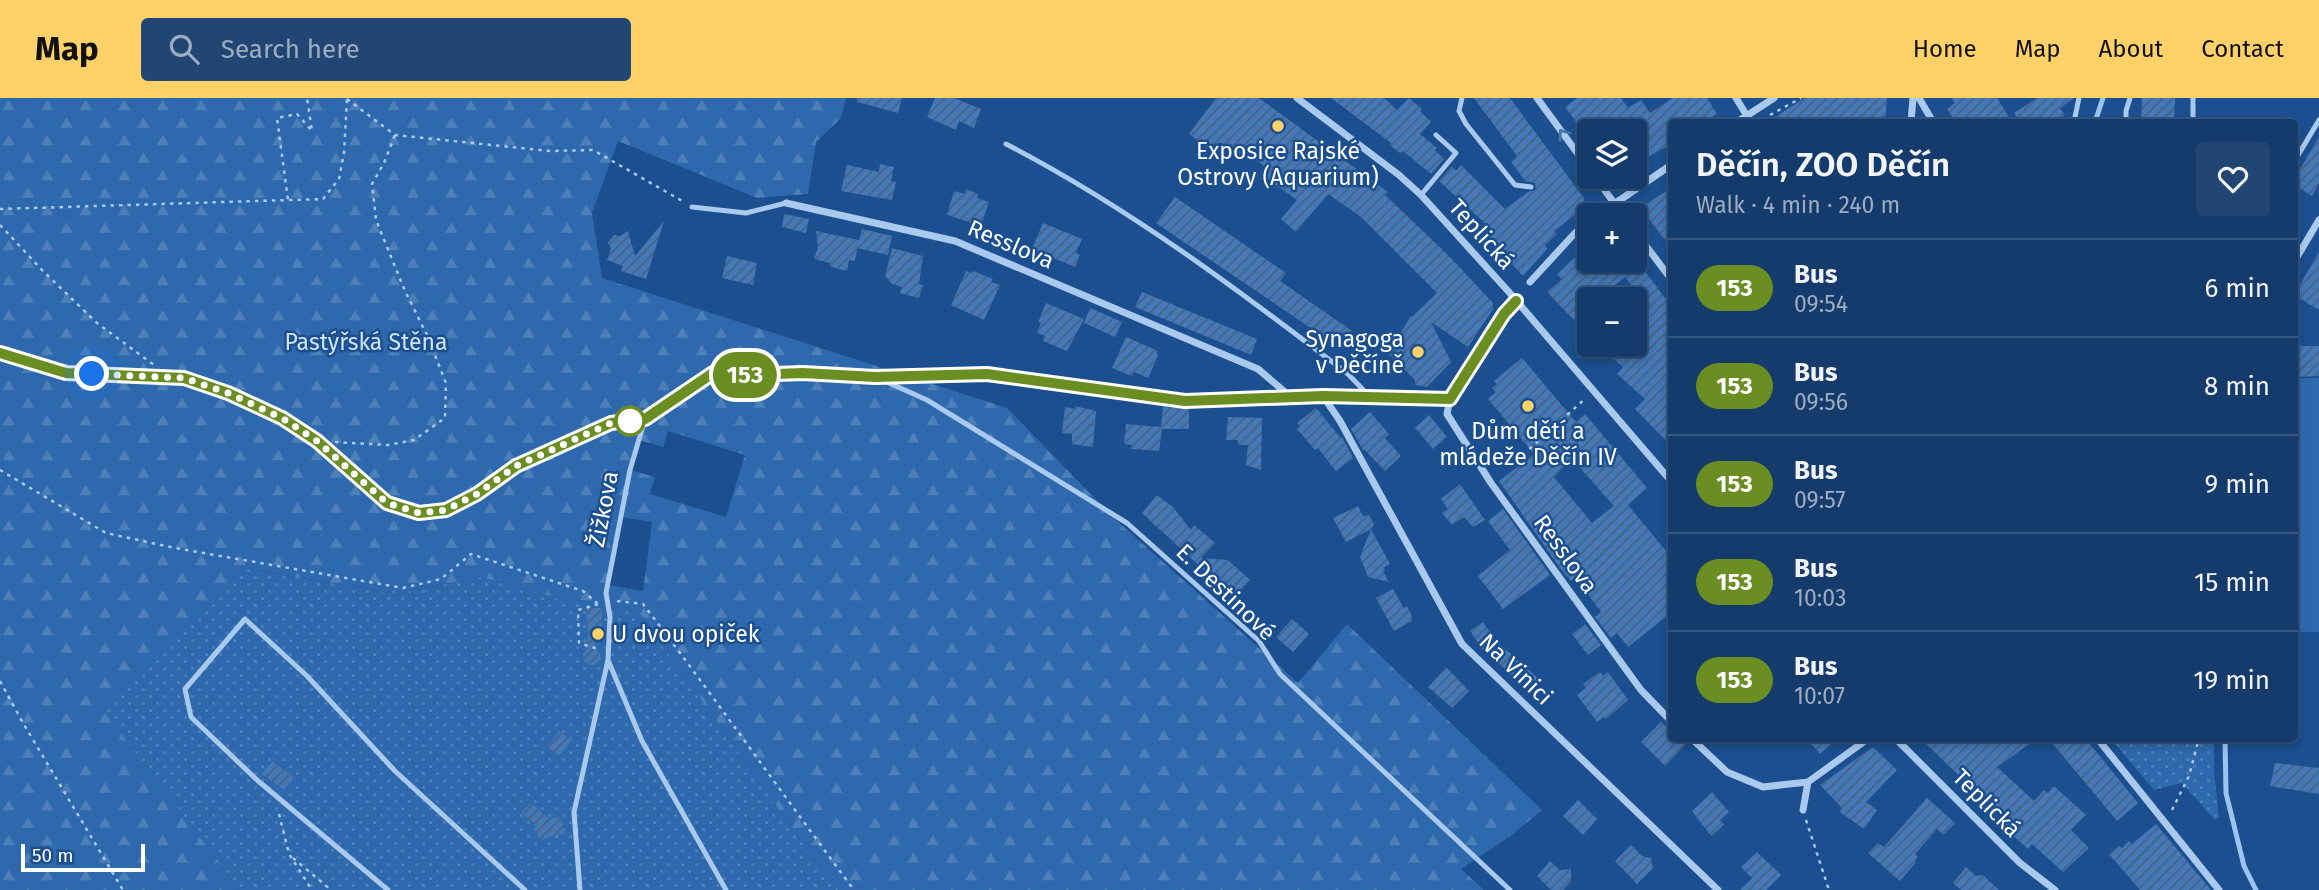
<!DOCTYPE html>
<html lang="en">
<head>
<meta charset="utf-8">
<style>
	:root { --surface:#143b6b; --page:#214673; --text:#f1f3f6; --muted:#9dadc1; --line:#33557e; --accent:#ffd166 }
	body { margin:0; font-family:"Fira Sans",sans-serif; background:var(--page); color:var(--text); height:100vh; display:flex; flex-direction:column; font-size:26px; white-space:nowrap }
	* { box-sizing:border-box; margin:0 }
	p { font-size:23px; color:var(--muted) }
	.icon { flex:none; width:38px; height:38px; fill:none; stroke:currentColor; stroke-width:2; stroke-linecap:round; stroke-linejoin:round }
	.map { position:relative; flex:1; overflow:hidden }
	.side { position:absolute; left:1668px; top:21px; width:630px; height:623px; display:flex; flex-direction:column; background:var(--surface); border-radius:7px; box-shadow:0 4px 10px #0003,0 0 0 2px var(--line) }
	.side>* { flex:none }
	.badge { padding:0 14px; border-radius:23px; font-size:24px; line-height:46px }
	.buttons { position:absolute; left:1577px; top:21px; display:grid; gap:14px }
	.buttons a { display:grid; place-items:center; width:70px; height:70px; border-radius:7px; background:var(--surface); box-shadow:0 4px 10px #0003,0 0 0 2px var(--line); font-size:35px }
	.scale { position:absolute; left:21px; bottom:18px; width:124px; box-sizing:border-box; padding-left:7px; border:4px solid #fff; border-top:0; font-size:19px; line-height:24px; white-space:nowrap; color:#fff; -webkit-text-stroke:5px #1b4f8f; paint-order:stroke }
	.you { position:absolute; width:35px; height:35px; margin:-18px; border:5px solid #fff; border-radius:50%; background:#1a73e8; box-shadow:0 0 0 10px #1a73e833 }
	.map>.badge { position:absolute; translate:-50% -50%; box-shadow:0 0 0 4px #fff }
	.round { display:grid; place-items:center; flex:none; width:74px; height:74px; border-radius:7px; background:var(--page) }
	.overview { display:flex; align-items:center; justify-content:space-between; height:119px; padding:0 28px }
	h1 { font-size:33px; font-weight:600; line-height:52px }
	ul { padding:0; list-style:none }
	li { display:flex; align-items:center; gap:21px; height:98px; padding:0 28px; border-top:2px solid var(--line) }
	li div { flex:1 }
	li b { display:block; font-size:26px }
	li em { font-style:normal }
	li .badge { min-width:77px; font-weight:700; text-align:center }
	header { display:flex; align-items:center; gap:42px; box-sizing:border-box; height:98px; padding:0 35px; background:var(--accent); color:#111 }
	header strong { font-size:33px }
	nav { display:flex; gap:38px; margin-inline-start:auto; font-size:24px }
	.search { width:490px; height:63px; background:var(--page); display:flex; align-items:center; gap:18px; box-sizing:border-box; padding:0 24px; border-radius:7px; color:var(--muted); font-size:26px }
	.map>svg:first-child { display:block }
	.grass { fill:#2e69ad }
	.forest { fill:url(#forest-firs); fill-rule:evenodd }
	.park { fill:url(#park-dots) }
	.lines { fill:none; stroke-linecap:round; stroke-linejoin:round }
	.stream { stroke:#9cc4f0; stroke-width:5 }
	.building { fill:url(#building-hatch); fill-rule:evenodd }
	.path { stroke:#a9c9ee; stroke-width:2.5; stroke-dasharray:3.5 5; stroke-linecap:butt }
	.lane { stroke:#a9c9ee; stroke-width:5 }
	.street { stroke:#a9c9ee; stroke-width:7 }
	.oneway { stroke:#4674ac }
	.line-casing { stroke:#fff; stroke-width:16 }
	.line { stroke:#6b8e23; stroke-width:10 }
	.walk { stroke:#fff; stroke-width:7; stroke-dasharray:0 12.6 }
	.poi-dot { fill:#ffd166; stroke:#1b4f8f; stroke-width:2.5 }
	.stop-dot { fill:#fff; stroke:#6b8e23; stroke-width:3.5 }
	.labels { text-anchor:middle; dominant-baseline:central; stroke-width:5; stroke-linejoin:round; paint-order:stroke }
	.poi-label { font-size:23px; fill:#fff; stroke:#1b4f8f }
	.street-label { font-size:23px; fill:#fff; stroke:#1b4f8f }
	.park-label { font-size:23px; fill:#cfe3fa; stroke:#1b4f8f }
</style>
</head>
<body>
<header>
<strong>Map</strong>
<div class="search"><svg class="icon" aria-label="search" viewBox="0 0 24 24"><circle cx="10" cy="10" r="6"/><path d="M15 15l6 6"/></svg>Search here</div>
<nav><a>Home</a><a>Map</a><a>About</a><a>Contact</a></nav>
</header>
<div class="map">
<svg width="2319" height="792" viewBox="0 0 2319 792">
	<defs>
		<pattern id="forest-firs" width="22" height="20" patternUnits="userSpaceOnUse" patternTransform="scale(1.75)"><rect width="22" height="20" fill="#2e69ad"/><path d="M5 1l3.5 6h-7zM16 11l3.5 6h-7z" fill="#4d80b9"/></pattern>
		<pattern id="park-dots" width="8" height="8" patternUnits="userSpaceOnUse" patternTransform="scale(1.75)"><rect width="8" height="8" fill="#2e69ad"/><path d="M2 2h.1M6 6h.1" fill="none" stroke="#4d80b9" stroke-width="1.8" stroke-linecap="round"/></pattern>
		<pattern id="building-hatch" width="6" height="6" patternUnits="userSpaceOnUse" patternTransform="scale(1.75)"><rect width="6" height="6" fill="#4478b7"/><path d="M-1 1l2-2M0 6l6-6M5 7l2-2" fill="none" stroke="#486282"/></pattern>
	</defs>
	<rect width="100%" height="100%" fill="#1b4f8f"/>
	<path class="grass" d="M2294,280H2319V534H2294Z"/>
	<path class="forest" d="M0,0H846L841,20L816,44L808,96L757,100L618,43L592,115L602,180L1007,310L1115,421L1298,585L1347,526L1542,712L1512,737L1461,771L1484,792H836L635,509L587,510L585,502L568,503L481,479L396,496L249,471L103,610L240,792H0ZM668,333L745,357L726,419L650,396L655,379L631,372L639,342L663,349ZM621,419L652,424L643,493L608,487Z"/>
	<path class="park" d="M248,471L396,496L481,479L568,503L586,502L587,510L635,509L836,792H240L102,610Z
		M2111,641H2214V675L2219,720L2214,721L2182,685L2154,692Z"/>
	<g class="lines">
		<path class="stream" d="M2095,24L2103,0
			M2225,640L2226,695L2244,768L2256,792"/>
	</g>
	<path class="building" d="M857,0H902L898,15L857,4Z
		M935,0H954L981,11L974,30L959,23L956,32L927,19Z
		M1216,0H1259L1388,94L1385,97L1450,159L1493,205V211L1468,249L1431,224L1451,264L1427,289L1415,287V282L1388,255L1411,218L1412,219L1437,195L1361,119L1328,96L1296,134L1281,121L1297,102L1263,78L1268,71L1245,54L1241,58L1220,44L1213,54L1189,36Z
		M1331,0H1384L1397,12L1409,0L1422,11L1420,13L1431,24L1420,36L1437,50L1435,52L1444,61L1431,76L1403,53L1400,55L1390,47L1391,45Z
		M1474,0H1510L1584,100L1583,111L1554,133L1557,136L1545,147L1547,151L1523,178L1482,134L1488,128L1439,83L1452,68L1456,73L1461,67L1505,111L1528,94L1536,92L1535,85L1525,83L1511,64L1517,58Z
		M1577,0H1621L1628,10L1641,2L1650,15L1673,0H1707L1717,16L1704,24H1671V46L1634,67V33H1583L1565,9Z
		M1805,0H1887L1885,24H1767Z
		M1951,0H1997L2012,24H1956L1947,11L1955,5Z
		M2037,0H2074L2060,10L2065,17L2055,24H2020L2014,15Z
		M2142,0H2175L2174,24H2141Z
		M2319,39V86L2312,98L2294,87V81Z
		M880,66L894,69L891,83L896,84L892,102L841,93L847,67L879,74Z
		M1671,90V150L1643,113L1644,107Z
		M966,91L978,96L977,100L989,104L981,128L947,117L954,93L965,96Z
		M1175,99L1286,175L1280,183L1352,233L1340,250L1156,125Z
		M784,116L809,121L806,135L782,129Z
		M664,123L646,181L621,173L623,168L607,162L611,150L608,145L614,137L620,138L628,133L635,158Z
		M1043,125L1082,141L1076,155L1080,157L1075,169L1032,151Z
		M862,131L892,138L888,157L857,150Z
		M816,133L859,142L855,163L849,162L847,173L834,170L830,168V165L814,161L818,149Z
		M1589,146V163H1637L1671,208V348L1635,311L1645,301L1617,276L1623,269L1598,247H1634V233L1644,222L1634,211V206L1641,200L1625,179L1597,201H1589V238L1547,194L1562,181L1557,176Z
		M892,150L923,158L919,186L923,187L919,200L900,195L902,189L892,186L885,178Z
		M2319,154V212L2294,197Z
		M727,158L757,165L753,187L722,180Z
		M966,173L972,175L973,173L993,181L991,184L1000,187L984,222L951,207Z
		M1142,194L1257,241L1251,257L1135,209Z
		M1046,205L1084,221L1067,253L1043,243L1045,238L1037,235L1041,225L1038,224Z
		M1090,210L1122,224L1115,239L1084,225Z
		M1126,239L1156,252L1158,258L1148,280L1134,274L1132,278L1112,270Z
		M2294,248H2319V278L2295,279Z
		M1522,260L1576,324L1585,316L1647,390L1628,407L1671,459V515L1628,549L1617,535L1611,540L1595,519L1601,514L1575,479L1571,483L1560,470L1499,383L1534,356L1488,301L1496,294L1492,290L1497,286L1494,283ZM1572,361L1614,408L1592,425L1554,379Z
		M1075,308L1096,313L1093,349L1072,346V336L1062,335L1065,309L1075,311Z
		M1163,309L1189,311V331H1162L1159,353L1131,351L1132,347L1124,346L1126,326L1161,329Z
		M1316,310L1341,340L1342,339L1353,360L1336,373L1318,350L1315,352L1297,331L1300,328L1297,325Z
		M1370,314L1389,336L1385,340L1401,358L1385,373L1364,351L1363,352L1351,331Z
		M1429,317L1447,339L1433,351L1415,330Z
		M1228,319L1262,320L1261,372L1246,367L1248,347H1238V342H1226Z
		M1460,386L1485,422L1473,429L1464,419L1452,427L1442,415L1448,411L1441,401Z
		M1157,397L1173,409L1191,432L1194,427L1215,445L1201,460L1228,462L1250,482L1234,500L1142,415Z
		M1358,408L1363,418L1369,417L1374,426L1371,431L1390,466L1383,470L1385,472L1383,473L1389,484L1368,479L1360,459L1371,431L1346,444L1333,420Z
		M1503,411L1550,477L1503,511L1478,478L1510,452L1488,423Z
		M1393,491L1404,510L1407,508L1411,516L1412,523L1394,533L1376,500Z
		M587,510H602V540H592L601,561L593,568L583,563L588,539Z
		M1292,521L1309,536L1293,554L1276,539Z
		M1483,524L1494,541L1541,583L1532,594L1478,548L1479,546L1470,533Z
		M1585,526L1601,547L1588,557L1572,536Z
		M1446,569L1469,593L1452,610L1428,589Z
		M1600,574L1603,578L1608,574L1628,602L1606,621L1604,619L1597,624L1577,597L1586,590L1583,586Z
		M1661,624L1671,633V640H1679L1685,647L1665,668L1641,644Z
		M559,633L572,642L559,658L547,649Z
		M1806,640H1838L1820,656Z
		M1920,640H2038L1997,669L2034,703L2044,692L2048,695L2054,688L2086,717L2071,732L2089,750L2063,774L2032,746L2028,751L2002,728L2006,723Z
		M2048,640H2085L2138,705L2117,723Z
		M1874,650L1897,672L1866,704L1877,712L1864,731L1840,714L1842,710L1820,687L1870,651Z
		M272,663L294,679L284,692L262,676Z
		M2275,665L2319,670V696L2270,688Z
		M1712,694L1729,714L1720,722L1724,727L1711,738L1692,713Z
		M1927,700L1955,725L1943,737L1937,731L1915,756L1918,759L1915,763L1916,764L1900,783L1868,755L1878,745L1884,749Z
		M1578,702L1597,721L1583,737L1563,718Z
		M531,705L550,721L560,719L565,735L539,742L534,725L521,714Z
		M2156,726L2211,792H2140L2109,756L2119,748L2122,750L2129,743L2132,746Z
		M1631,747L1642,758L1651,760L1653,770L1637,786L1615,763Z
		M1757,754L1781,777L1766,792H1740L1752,780L1741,769Z
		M1550,763L1560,772L1571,771V783L1563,792H1551L1537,778Z
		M1966,769L1976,778L1983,777L1999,792H1961L1953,785Z"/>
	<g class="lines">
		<path class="path" d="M347,1L395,37L550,53L593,52L684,104
			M1770,17L1801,0
			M289,102L323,101L339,81L344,55L347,1
			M0,111L288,102L277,20L297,16L312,33L307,0
			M0,127L43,173L97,225L154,267
			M335,344L388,347L414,342L445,320L446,285L427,237L405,193L376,122L372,86L384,65L395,37
			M1491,366L1509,354L1516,363L1586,300
			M0,372L106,435L175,450L403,490L441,481L471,456L583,493L597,505
			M617,503L643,506C715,600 783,697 854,792
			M598,506L578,512L579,545L598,551
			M0,583L23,625L123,792
			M2172,712L2189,678L2199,640
			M279,716L289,756L312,792
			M1806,722L1829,792
			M293,760L331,792"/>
		<path class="lane" d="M1462,0L1459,13L1466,26L1515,87L1531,89
			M2074,24L2079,0
			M2126,24V13L2130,0
			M2193,24V0
			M1006,46C1128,109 1240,193 1348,276L1371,300
			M2294,64L2319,22
			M1421,97L1456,55L1436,37
			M692,109L746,115L786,105
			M0,255L66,275L184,280L228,295L282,320L317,343L387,405L419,415L446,412L477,396L516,368L611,325L645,321L713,275L751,277L803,275L875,279L987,276
			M878,280L927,302L1127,425L1259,543L1280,576L1510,792
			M645,321L630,372L606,495L610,519L608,562L642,643L726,792
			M388,792L257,682L191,619L185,591L245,521L307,578L395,673L525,792
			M580,792L574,714L608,562"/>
		<path class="street" d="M1297,0L1399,77L1421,97L1508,193L1671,383
			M1537,0L1589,71
			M1736,0L1747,18L1746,24
			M1919,0L1933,24
			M1737,24L1774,0
			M1911,24L1913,0
			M1595,79L1623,117
			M786,105L955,143L1258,271L1292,300
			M1598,117L1671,67
			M1634,132L1671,181
			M2294,164L2319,122
			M1530,184L1575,135L1589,124
			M987,276L1185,303L1323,298L1450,301L1504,216L1516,203
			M1323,298L1340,323L1462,546L1718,792
			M1450,301L1447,316L1491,385L1617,559L1641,592L1671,623
			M1691,640L1727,674L1763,689L1808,684
			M1895,640L2020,765L2055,792
			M2097,640L2219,792
			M1803,712L1808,684L1869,640"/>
	</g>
	<defs><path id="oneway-chevron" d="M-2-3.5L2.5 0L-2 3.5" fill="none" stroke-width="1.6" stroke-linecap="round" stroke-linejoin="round" transform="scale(1.75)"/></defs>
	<use class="oneway" href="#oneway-chevron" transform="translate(1563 36) rotate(-126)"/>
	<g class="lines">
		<g class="line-casing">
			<path id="line" d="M0,255L66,275L184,280L228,295L282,320L317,343L387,405L419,415L446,412L477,396L516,368L611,325L645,321L713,275L751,277L803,275L875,279L987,276L1185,303L1323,298L1450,301L1504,216L1516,203"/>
		</g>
		<use href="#line" class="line"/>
		<path class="walk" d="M92,276L184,280L228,295L282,320L317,343L387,405L419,415L446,412L477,396L516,368L611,325L630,323"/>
	</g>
	<g class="poi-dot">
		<circle cx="1278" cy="28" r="7"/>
		<circle cx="1418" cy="254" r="7"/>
		<circle cx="1528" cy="308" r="7"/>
		<circle cx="598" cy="536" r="7"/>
	</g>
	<circle class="stop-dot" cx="630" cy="323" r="14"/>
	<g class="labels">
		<g class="poi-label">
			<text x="1278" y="53">Exposice Rajské<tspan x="1278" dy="26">Ostrovy (Aquarium)</tspan></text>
			<text x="1404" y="241" text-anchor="end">Synagoga<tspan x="1404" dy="26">v Děčíně</tspan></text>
			<text x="1528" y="333">Dům dětí a<tspan x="1528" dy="26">mládeže Děčín IV</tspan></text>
			<text x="612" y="536" text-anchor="start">U dvou opiček</text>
		</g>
		<g class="street-label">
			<text transform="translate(1482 136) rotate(48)">Teplická</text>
			<text transform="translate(1011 146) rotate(23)">Resslova</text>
			<text transform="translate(603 411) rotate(-79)">Žižkova</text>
			<text transform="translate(1566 456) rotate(54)">Resslova</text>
			<text transform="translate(1226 494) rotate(44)">E. Destinové</text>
			<text transform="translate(1516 571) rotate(44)">Na Vinici</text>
			<text transform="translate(1987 705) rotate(45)">Teplická</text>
		</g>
		<g class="park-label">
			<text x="366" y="244">Pastýřská Stěna</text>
		</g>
	</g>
</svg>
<div class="buttons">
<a><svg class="icon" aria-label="layers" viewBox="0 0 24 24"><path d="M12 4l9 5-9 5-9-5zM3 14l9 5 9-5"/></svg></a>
<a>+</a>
<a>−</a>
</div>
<div class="scale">50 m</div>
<div class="you" style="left:92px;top:276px"></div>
<b class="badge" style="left:745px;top:277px;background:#6b8e23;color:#fff">153</b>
<section class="side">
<div class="overview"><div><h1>Děčín, ZOO Děčín</h1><p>Walk · 4 min · 240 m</p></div><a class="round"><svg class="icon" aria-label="heart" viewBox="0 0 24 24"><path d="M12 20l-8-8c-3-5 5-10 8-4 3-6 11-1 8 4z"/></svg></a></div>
<ul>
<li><span class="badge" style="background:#6b8e23;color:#fff">153</span><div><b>Bus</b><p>09:54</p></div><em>6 min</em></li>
<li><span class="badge" style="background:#6b8e23;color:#fff">153</span><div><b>Bus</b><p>09:56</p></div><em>8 min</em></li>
<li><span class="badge" style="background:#6b8e23;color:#fff">153</span><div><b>Bus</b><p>09:57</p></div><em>9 min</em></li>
<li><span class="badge" style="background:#6b8e23;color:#fff">153</span><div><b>Bus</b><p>10:03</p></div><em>15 min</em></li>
<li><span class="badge" style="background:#6b8e23;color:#fff">153</span><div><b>Bus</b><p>10:07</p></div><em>19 min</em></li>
</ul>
</section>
</div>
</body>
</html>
